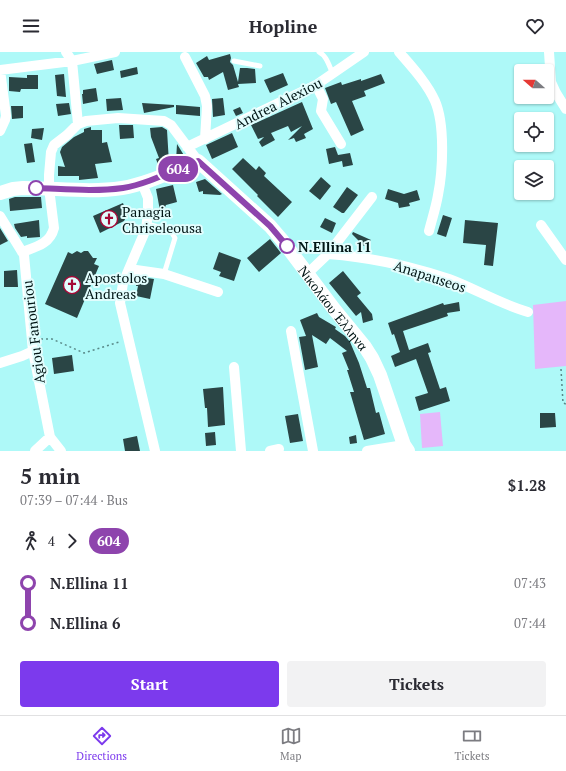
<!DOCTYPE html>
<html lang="en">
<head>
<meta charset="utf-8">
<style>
	:root { --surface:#fff; --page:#f2f2f3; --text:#2b2b33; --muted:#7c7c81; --line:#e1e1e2; --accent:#7c3aed }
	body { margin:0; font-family:"PT Serif",serif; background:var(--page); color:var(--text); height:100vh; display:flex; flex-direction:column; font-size:15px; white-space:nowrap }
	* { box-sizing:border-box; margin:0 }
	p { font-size:13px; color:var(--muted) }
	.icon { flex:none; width:22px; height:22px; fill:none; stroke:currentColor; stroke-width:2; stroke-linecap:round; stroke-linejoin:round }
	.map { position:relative; height:399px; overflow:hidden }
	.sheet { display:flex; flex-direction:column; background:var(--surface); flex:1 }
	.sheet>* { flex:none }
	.badge { padding:0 8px; border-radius:13px; font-size:14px; line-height:26px }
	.needle { width:26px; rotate:290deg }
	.fabs { position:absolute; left:514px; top:12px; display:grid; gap:8px }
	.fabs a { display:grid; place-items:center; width:40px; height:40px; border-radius:4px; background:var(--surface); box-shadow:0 1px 3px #0004; font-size:20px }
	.map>.badge { position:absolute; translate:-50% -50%; box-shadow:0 0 0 2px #fff }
	.legs { display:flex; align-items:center; gap:6px; height:44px; padding:0 20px; font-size:13px }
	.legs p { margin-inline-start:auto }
	.summary { display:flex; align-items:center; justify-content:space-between; height:68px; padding:0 20px }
	h1 { font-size:22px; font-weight:700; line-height:30px }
	.button { display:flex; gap:8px; margin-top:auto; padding:8px 20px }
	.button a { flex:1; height:46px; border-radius:4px; background:var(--accent); color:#fff; font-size:16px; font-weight:700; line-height:46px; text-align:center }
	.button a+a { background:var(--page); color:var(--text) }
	ul { padding:0 20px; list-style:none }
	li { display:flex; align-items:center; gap:14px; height:40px; font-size:15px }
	li i { display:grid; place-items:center; width:6px; height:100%; margin:0 5px; background:currentColor }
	li i::after { content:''; width:10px; height:10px; margin:-5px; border:3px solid; border-radius:50%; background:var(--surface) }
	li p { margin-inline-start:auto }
	li:first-child i { background:linear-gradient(#0000 50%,currentColor 0) }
	li:last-child i { background:linear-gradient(currentColor 50%,#0000 0) }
	header { display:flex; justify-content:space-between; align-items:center; height:52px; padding:0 20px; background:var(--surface); font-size:18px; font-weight:700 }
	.menu { display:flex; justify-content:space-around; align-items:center; height:56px; border-top:1px solid var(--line); background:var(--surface); font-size:11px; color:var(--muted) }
	.menu a { display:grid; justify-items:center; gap:2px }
	.menu .active { color:var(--accent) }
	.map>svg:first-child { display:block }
	.green { fill:#e5b7fa }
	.building { fill:#2a4545 }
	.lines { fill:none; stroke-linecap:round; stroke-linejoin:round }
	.path { stroke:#588887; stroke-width:1.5; stroke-dasharray:2 3; stroke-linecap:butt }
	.lane { stroke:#fff; stroke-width:5 }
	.street { stroke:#fff; stroke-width:10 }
	.secondary { stroke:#fff; stroke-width:14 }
	.line-1-casing { stroke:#fff; stroke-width:9 }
	.line-1 { stroke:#8e44ad; stroke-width:6 }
	.stop-1-dot { fill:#fff; stroke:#8e44ad; stroke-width:2 }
	.labels { text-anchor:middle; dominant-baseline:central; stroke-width:4; stroke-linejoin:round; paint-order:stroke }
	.street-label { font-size:14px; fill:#011515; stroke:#e1fdfd }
	.poi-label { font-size:14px; fill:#011515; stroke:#e1fdfd; text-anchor:start }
	.stop-label { font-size:14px; font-weight:bold; fill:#011515; stroke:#e1fdfd; text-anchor:start }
</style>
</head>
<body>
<header><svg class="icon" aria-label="menu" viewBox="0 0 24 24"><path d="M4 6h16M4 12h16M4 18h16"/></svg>Hopline<svg class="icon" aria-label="heart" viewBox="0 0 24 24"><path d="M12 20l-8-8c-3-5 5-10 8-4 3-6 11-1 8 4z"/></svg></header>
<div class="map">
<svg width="566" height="399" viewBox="0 0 566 399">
	<rect width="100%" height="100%" fill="#aef9f8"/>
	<path class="green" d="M566,249V314L535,317L533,253Z
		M440,360L443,394L422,396L420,362Z"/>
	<path class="building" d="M230,2L231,6L230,10L233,13L238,30L240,16H247L255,17L256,31L238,32L239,35L228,38L223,20L209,28L208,25H204L196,11L207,4L209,8Z
		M112,8L114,18L97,22L94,12Z
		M137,15L138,22L121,26L120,19Z
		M283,21L288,33L270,41L264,28Z
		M64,22L66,45L57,44L55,23Z
		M381,22L385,31L364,39L366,44L352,49L364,78L351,84L336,50L331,52L325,36L341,30L342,33L361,27V29Z
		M27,23H38V37H21L20,40L9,39V25L27,26Z
		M96,36L98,49L83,52L82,42H83V38Z
		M121,46L123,58L107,59L106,47Z
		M223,46L225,63L213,65L212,47Z
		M302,50L313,77L304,82L306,86L296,90L294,86L288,88L302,74L291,80L288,74L271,81L275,88L262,95L259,90L264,85L258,87L251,73Z
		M69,51L71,62L58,64L56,52Z
		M142,51L174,53V55L144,61Z
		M176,53L200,55V64L176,62Z
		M11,54H23V66L12,67Z
		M240,55L243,61L236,64L233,58Z
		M119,73H133L134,86L120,87Z
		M91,75V78H102V91L107,90L112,110L95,112L98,126L79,128V124H58V114L65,115L60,100L62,95L74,85L84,80V77Z
		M162,75L167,78L169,111L159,115L156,107L159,106L151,85L150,76Z
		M44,76L42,88L31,86L32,77Z
		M232,81L238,95L212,107L206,93Z
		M32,91L35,110L27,111L24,92Z
		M177,92L185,105L176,109Z
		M335,95L338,103L350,101L353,113L343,115L342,109L329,112L326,97Z
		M243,106L256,118L259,114L266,121L264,124L292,150L278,165L257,144L258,143L232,117Z
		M321,125L331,134L320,148L309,139Z
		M205,127L222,142L220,143L203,142V139L199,140L196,130Z
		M173,133L177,150L166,153L161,164L156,137Z
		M347,135L358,143L344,161H342L333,155Z
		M388,137L404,142L417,138L420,148L409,151L410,154L399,156L398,151L385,147Z
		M15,145H41L42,156L10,159L9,147Z
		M123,151L124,154L128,155L130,158L124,169L100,181L93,164Z
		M443,163L452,166L446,185L437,182Z
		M325,166L336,171L332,181L320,175Z
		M39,168L40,185L27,186V184L21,185L15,176L14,172Z
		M465,168L498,171L493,214L484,213L486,193L463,191Z
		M0,176L8,189L0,193Z
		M353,180L371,188L364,194L352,182Z
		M270,187L281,201L259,220L247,206Z
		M77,199L81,201L84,199H88L93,206H97L94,212L99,214L77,266L45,252L68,200L72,202Z
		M219,200L241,208L234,229L219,224L221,220L213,217Z
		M17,218L18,235H4V219Z
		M343,219L361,241L357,244L372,262L373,268L363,271L361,260L356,264L329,231Z
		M141,225L154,227L150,247L136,244L138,234H136L137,228H140Z
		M459,250L460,259L447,261L448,264L403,279L409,298L428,291L431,300L428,301L440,337L446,335L450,349L419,359L415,345L428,341L416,307L395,315L391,304L400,300L394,282L392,283L388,271L443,251L444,253Z
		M317,261L319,265L336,275L335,277L345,284L350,290L359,311L367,336H370L376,361L379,360L385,382L364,388L350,340H354L347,318H349L342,301L347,299L330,286L326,292L312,283L318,315L305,318L299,285L306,284L300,268Z
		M72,303L74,319L54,322L52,306Z
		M223,335L225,373L208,375L207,356H205L203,337Z
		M540,361H555L556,375L540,376Z
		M298,362L303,389L290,391L285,364Z
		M215,380L216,393L206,394L205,381Z
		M356,383L357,391L350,392L349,385Z
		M137,384L140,399H125L123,387Z"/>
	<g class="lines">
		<path class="path" d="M41,287H52L84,301L119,290
			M561,317L563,351L566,352"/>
		<path class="lane" d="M319,0C327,4 329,14 333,22
			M234,9L260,14
			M147,172L170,178L175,186L164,222"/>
		<path class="street" d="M66,0L72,9L78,72
			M399,0C412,15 427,31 435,49C445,72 443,118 438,143C436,155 432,167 429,179
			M549,0L551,30L556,41L566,57
			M185,5L205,44L207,54L205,87
			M0,18L72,9L115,0
			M316,33L323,47L321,59L341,92
			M0,79L5,68L6,64L0,18
			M187,95L316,33L364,0
			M142,131L148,146V161L146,177L123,231L120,251L155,399
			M0,164L24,203L33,299L50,385L61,399
			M541,173L566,208
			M22,200C36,195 50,192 54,176L49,136V123L51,100L54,93L67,83L78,72L86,69L118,66L164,69L171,73L198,109
			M328,202C369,205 410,214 449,227C476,237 500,252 528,260
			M129,217L164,222L218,240
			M307,222L328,202L372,145
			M291,279L313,399
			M0,311L22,304L33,299
			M234,315L241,399
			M35,399L50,385
			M270,399L279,397
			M367,399L404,393"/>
		<path class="secondary" id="s1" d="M0,141L13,137L23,136C56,136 90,141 122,136C148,132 174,118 198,109L270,174L282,188L334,257L365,295L372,306L380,323L404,393L408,399"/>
	</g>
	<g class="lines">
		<g class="line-1-casing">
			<path id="line-1" d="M36,136C65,137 94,140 123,136C148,132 174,118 198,109L270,174L287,194"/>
		</g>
		<use href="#line-1" class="line-1"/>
	</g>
	<defs>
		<g id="church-ring" transform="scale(0.9)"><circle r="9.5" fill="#e1fdfd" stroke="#a50937" stroke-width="1.5"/><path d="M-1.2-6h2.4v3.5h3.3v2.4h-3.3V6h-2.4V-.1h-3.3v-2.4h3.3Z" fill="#a50937"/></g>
	</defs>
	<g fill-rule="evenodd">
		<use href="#church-ring" x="109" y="167"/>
		<use href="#church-ring" x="72" y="233"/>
	</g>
	<g class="stop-1-dot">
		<circle cx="36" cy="136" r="7"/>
		<circle cx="287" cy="194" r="7"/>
	</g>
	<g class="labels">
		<g class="street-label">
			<text transform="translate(278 51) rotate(-27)">Andrea Alexiou</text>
			<text transform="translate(430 224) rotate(18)">Anapauseos</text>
			<text stroke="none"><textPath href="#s1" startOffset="404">Νικολάου Έλληνα</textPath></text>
			<text transform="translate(33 280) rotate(-97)">Agiou Fanouriou</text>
		</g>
		<g class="poi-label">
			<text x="122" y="159">Panagia<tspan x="122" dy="16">Chriseleousa</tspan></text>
			<text x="85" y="225">Apostolos<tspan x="85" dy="16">Andreas</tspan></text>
		</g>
		<g class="stop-label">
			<text x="298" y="194">N.Ellina 11</text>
		</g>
	</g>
</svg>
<div class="fabs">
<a><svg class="needle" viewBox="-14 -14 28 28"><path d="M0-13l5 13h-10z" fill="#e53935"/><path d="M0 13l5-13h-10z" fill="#7c7c81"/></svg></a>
<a><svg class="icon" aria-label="locate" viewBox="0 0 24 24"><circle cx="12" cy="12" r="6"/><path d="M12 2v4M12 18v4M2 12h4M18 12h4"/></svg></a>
<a><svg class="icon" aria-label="layers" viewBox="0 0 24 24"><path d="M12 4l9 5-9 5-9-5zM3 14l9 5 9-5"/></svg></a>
</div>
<b class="badge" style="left:178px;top:117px;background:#8e44ad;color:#fff">604</b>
</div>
<section class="sheet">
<div class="summary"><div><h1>5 min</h1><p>07:39 – 07:44 · Bus</p></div><b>$1.28</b></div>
<div class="legs"><svg class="icon" aria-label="walk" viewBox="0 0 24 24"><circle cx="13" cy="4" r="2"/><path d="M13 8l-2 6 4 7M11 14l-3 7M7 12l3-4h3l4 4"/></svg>4<svg class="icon" aria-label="forward" viewBox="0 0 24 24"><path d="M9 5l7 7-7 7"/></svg><b class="badge" style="background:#8e44ad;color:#fff">604</b></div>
<ul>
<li><i style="color:#8e44ad"></i><b>N.Ellina 11</b><p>07:43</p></li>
<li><i style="color:#8e44ad"></i><b>N.Ellina 6</b><p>07:44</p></li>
</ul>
<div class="button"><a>Start</a><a>Tickets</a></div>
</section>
<nav class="menu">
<a class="active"><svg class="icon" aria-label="directions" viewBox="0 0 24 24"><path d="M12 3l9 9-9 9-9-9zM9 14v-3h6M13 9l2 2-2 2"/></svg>Directions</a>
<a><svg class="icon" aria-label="map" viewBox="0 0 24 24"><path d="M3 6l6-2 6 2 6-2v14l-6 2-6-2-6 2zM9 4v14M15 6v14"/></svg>Map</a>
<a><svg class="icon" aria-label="tickets" viewBox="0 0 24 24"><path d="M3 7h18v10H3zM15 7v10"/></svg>Tickets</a>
</nav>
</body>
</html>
